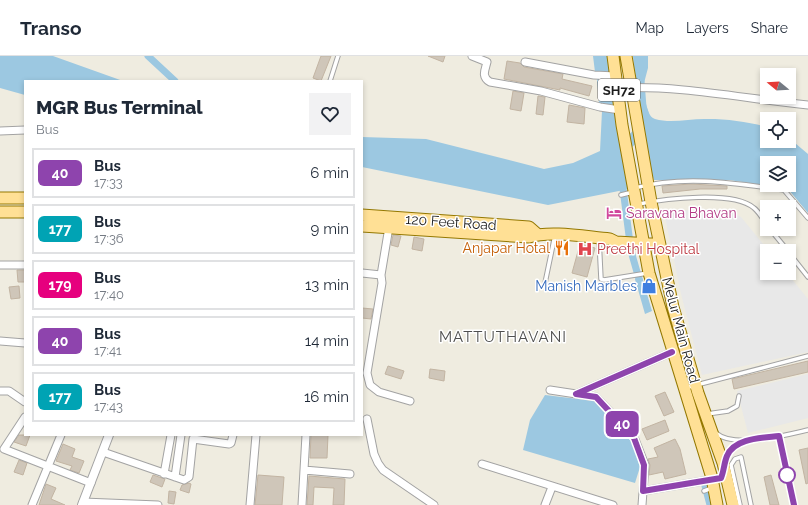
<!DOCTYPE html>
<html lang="en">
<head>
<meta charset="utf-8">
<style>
	:root { --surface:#fff; --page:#f2f2f3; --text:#1f2937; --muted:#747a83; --line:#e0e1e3 }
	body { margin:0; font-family:Raleway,sans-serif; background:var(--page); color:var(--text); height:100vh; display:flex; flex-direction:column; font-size:15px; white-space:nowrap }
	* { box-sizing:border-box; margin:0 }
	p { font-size:13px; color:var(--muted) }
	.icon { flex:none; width:22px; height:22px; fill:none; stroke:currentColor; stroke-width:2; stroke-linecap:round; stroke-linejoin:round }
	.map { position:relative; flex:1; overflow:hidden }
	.drawer { position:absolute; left:24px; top:24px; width:339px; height:356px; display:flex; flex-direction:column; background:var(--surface); border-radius:0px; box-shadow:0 2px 6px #0003 }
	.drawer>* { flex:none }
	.badge { padding:0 8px; border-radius:6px; font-size:14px; line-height:26px }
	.needle { width:26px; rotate:288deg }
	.fabs { position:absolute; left:760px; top:12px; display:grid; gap:8px }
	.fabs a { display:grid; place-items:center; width:36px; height:36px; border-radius:0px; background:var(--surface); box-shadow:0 2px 6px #0003; font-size:20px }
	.map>.badge { position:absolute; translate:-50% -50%; box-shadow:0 0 0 2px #fff }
	.round { display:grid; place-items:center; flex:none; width:42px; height:42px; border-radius:0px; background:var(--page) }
	.head { display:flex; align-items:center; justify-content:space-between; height:68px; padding:0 12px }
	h1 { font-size:19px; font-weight:800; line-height:30px }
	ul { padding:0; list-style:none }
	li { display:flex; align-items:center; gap:12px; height:50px; margin:0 8px 6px; padding:0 4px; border:2px solid var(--line); border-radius:0px }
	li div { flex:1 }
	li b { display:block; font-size:15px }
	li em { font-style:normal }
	li .badge { min-width:44px; font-weight:700; text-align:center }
	header { display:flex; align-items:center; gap:24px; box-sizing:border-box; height:56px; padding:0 20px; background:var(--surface); border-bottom:1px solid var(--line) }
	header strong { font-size:19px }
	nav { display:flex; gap:22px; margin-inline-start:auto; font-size:14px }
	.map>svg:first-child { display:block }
	.parking { fill:#e8e8e8 }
	.water { fill:#9cc8e1; fill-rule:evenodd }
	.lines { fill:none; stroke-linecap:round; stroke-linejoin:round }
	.canal { stroke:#9cc8e1; stroke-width:7 }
	.river { stroke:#9cc8e1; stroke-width:11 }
	.building { fill:#cfc6b9; stroke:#c2b4a2 }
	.service-casing { stroke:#a3a3a3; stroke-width:5.5 }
	.minor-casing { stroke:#a3a3a3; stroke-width:9 }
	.tertiary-casing { stroke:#a3a3a3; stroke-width:10 }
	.primary-casing { stroke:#947800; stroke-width:13 }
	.service { stroke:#fff; stroke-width:3.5 }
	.minor { stroke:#fff; stroke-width:7 }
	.tertiary { stroke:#fff; stroke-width:8 }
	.primary { stroke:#ffe095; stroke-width:11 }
	.line-casing { stroke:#fff; stroke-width:9 }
	.line { stroke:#8e44ad; stroke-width:6 }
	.stop-dot { fill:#fff; stroke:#8e44ad; stroke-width:2 }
	.labels { text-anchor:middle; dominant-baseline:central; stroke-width:3; stroke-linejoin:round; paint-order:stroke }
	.shield { fill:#fff; stroke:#606060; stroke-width:1 }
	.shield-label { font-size:13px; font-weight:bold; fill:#1c1c1c }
	.hotel-label { font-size:14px; fill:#b23c85; stroke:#fff; text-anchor:start }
	.street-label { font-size:14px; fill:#1c1c1c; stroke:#fff }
	.food-label { font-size:14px; fill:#c56008; stroke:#fff; text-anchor:end }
	.health-label { font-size:14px; fill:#be3a42; stroke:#fff; text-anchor:start }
	.shop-label { font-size:14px; fill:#366cbe; stroke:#fff; text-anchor:end }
	.neighbourhood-label { font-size:15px; letter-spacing:1px; fill:#4f4f4f; stroke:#fff }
</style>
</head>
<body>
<header>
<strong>Transo</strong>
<nav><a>Map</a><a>Layers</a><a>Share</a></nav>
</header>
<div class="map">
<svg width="808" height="449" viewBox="0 0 808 449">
	<rect width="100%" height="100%" fill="#efece0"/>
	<path class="parking" d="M702,153L729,155L741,161L769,195H767V217H787L808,243V296L702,319L681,238L664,156Z
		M808,318V362L748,377L737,335Z"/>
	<path class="water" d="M0,0H53L123,25H25V39L0,32Z
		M593,0H608L610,17L595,16Z
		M633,0H648V12L644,27L635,28Z
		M597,23L610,24L616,49L599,47Z
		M646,48C648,54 649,61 655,63C672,68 692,62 708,63C728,63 749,66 767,71V85H789V82L808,98V157L788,133L729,124H654L650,113L640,49ZM767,107H789V129H767Z
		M602,55L616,56L629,132L624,134L548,149L362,111V81L426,83L544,113L573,107L600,95Z
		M642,221L652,255L645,258L635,223Z
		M545,339L595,345L632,385L640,411L635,427L523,394L530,364Z"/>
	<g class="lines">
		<path class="canal" d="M148,0L175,25
			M639,0L643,51L645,57
			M622,125L631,195L641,230
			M704,426L710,449"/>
		<path class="river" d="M621,95L645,70"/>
	</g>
	<path class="building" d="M321,0H331L321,25L313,22Z
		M428,0H445L443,6Z
		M507,5L520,7L524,11L563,18L562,23L592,30L589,40L560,32V34L504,23Z
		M513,35L524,37L521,55L510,53Z
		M538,40L545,41L543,59L536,58Z
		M569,49L585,52L584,68L567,66Z
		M691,128L727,130V133H700L663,137L662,130Z
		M393,179L401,180L398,191L391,189Z
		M414,181L424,183L422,195L412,193Z
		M580,188L595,192L587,221L572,217Z
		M17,214H25V226H18Z
		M19,230L20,242L11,243L9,231Z
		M362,252L373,253L371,263L362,262Z
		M808,305V316L734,333L732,323Z
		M388,310L404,315L401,323L385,318Z
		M430,313L445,315L444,325L429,322Z
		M665,336L674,356L664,360L655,340Z
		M665,364L669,375L647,384L642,373Z
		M19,379H30L26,390L14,386Z
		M311,379H328L327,402H310Z
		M675,383L680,393L686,418L665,423L663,416L649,419L650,409L648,403L658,401L654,392Z
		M63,388L75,393L72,401L84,405L79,417L70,414L72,410L56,405Z
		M808,392V427L806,428L799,394Z
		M19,404L27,407L23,419L14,416Z
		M153,419L165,423L162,431L150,426Z
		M258,419L284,421L282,449H255Z
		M771,419L779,449H770L764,421Z
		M309,420L345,423L344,449H333L334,432L314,431L313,449H307Z
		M189,427L191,428L189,437L180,434L182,429Z
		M46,428L56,432L51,443L65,449H39Z
		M169,435L176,436L174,448L168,447Z"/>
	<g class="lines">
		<g class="service-casing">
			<path id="service" d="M330,25L338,0
				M635,132C684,119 734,127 784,134L808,162
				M621,139L633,136
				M639,148C664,143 733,134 754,152C759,156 763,163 767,169
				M770,173L788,195
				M599,183L601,223L604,224L648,217
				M789,197L808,221
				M545,227L555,179
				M685,332L808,300
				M707,358L728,355L737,350L739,340
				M716,377C734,393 786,379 808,374
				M779,380L794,449
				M726,404L732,393L745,385
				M704,435L712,432
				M740,449L731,409L735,403L741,401L751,449"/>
		</g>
		<g class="minor-casing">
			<path id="minor" d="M472,0L487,6C485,14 481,21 490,26L541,35L600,51L620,54
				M525,6L594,19L616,20
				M618,32C682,29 745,43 808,49
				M0,75L25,74
				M0,209H25
				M362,217L381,219L382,227L367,317L370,329L379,336L410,345
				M381,219L389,171
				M0,285L25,287
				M550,334L596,341L634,381L645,409L642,449
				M0,335H9L25,346
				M576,338L672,296
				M25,361L4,393L91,427
				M367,363L374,398L378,407L383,414L434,449
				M103,396L184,424L189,421L193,383L229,388L231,387L233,379
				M482,408L613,449
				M304,414L350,418
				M164,418L171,379
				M175,421L181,379
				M643,435L727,421
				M83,446L158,449
				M32,449L61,379
				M250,449L256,379
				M302,449L306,379
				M545,449L552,431"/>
		</g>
		<g class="tertiary-casing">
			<path id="tertiary" d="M82,449L109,379"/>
		</g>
		<g class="primary-casing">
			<path id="primary" d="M613,0L622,69L649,217L712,422L717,449
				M626,0L651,146L673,251L698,337L723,407L733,449
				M0,142H25
				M0,156H25
				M362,159L529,171L537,178
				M362,170L529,181C551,174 586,181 610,183L616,186L652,188"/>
		</g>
		<use href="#service" class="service"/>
		<use href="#minor" class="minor"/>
		<use href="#tertiary" class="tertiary"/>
		<use href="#primary" class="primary"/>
	</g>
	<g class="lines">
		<g class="line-casing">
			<path id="line" d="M672,296L576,338L596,341L634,382L644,409L643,435L721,422C724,415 724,407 727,400C734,382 762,382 779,380L794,449"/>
		</g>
		<use href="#line" class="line"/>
	</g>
	<defs>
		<g id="hotel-bare" transform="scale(1.2)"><path d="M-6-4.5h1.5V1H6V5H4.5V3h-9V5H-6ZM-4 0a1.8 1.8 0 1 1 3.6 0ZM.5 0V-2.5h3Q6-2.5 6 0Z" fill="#d1479c" stroke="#fff" stroke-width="2.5" paint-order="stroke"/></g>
		<g id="restaurant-bare" transform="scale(1.2)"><path d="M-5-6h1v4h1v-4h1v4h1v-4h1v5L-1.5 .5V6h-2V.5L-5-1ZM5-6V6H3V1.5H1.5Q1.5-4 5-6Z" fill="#e8710a" stroke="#fff" stroke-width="2.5" paint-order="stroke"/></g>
		<g id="hospital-bare" transform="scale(1.2)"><path d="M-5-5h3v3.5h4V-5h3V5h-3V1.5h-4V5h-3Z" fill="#e0444e" stroke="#fff" stroke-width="2.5" paint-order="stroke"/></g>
		<g id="shop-bare" transform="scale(1.2)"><path d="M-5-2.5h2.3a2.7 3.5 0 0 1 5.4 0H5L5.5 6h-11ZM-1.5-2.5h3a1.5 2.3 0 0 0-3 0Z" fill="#3f7fe0" stroke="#fff" stroke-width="2.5" paint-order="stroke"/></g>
	</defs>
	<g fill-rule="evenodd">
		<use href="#hotel-bare" x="614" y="157"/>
		<use href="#restaurant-bare" x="562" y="192"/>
		<use href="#hospital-bare" x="585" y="193"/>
		<use href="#shop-bare" x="649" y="230"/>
	</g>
	<circle class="stop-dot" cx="787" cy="419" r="8"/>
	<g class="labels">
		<rect class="shield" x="598" y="23" width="42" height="22" rx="3"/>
		<g class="shield-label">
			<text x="619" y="34">SH72</text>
		</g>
		<g class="hotel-label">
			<text x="626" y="157">Saravana Bhavan</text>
		</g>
		<g class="street-label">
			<text transform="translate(451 166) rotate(4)">120 Feet Road</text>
			<text transform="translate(681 274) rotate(75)">Melur Main Road</text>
		</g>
		<g class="food-label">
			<text x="550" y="192">Anjapar Hotal</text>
		</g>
		<g class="health-label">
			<text x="597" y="193">Preethi Hospital</text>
		</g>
		<g class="shop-label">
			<text x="637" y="230">Manish Marbles</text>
		</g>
		<g class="neighbourhood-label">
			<text x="503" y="281">MATTUTHAVANI</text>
		</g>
	</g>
</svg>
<div class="fabs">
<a><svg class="needle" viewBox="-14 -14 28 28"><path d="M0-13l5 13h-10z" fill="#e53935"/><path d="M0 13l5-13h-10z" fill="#747a83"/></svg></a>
<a><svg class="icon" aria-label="locate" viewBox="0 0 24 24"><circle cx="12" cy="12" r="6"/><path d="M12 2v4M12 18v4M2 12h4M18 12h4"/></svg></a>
<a><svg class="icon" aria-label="layers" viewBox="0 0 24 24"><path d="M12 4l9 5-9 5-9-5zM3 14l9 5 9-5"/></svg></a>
<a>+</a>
<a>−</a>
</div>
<b class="badge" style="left:622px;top:368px;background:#8e44ad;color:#fff">40</b>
<section class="drawer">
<div class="head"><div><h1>MGR Bus Terminal</h1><p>Bus</p></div><a class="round"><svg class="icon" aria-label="heart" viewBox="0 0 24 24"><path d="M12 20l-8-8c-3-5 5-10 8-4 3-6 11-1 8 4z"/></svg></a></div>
<ul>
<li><span class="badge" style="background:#8e44ad;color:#fff">40</span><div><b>Bus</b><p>17:33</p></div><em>6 min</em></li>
<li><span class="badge" style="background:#00a3b4;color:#fff">177</span><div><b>Bus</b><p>17:36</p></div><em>9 min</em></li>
<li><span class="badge" style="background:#e6007e;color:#fff">179</span><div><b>Bus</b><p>17:40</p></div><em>13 min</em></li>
<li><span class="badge" style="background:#8e44ad;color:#fff">40</span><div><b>Bus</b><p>17:41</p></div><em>14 min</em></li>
<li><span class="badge" style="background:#00a3b4;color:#fff">177</span><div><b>Bus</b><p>17:43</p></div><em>16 min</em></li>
</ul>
</section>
</div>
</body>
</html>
